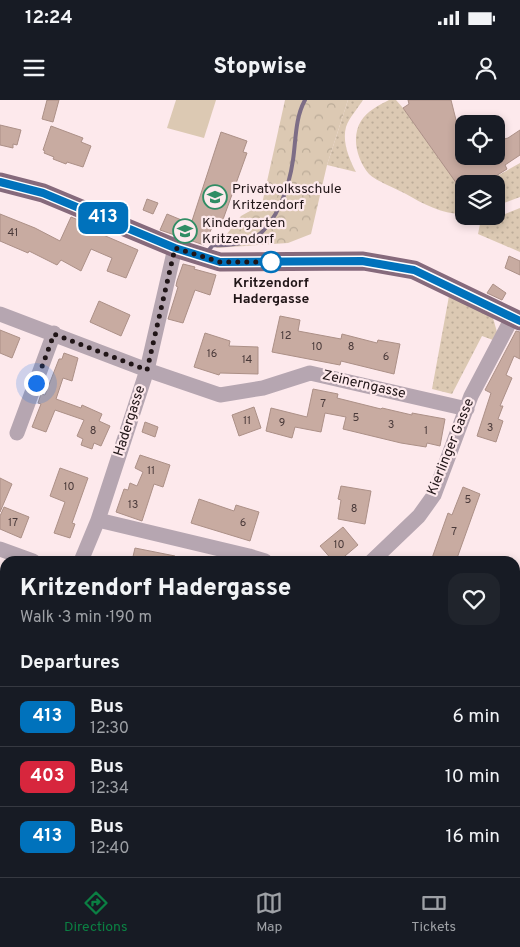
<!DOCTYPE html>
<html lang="en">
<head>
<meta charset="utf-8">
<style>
	:root { --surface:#171b24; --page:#20242c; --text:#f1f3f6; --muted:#9ea1a6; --line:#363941; --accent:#0b8043 }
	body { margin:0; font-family:Overpass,sans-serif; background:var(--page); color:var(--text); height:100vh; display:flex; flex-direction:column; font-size:19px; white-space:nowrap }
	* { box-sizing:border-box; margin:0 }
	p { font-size:16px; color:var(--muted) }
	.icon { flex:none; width:28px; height:28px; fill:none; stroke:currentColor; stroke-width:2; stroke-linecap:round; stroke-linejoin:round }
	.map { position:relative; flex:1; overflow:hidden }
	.panel { position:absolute; left:0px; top:456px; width:520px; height:321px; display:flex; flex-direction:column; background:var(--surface); border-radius:15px 15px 0 0; box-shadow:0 2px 8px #0003 }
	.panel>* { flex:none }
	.badge { padding:0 10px; border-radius:8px; font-size:18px; line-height:32px }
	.fabs { position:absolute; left:455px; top:15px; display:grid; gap:10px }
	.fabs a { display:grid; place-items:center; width:50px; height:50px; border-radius:10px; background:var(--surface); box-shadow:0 2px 8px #0003; font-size:25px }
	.you { position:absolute; width:25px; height:25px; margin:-12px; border:4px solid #fff; border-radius:50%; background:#1a73e8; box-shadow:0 0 0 8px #1a73e833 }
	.map>.badge { position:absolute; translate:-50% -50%; box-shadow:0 0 0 2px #fff }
	h2 { padding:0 20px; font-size:19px; line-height:45px }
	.round { display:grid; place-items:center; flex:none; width:52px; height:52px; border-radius:15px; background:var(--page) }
	.head { display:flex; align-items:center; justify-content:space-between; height:85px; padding:0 20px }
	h1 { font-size:24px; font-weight:800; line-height:38px }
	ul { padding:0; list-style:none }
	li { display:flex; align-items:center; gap:15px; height:60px; padding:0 20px; border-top:1px solid var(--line) }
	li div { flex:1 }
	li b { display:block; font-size:19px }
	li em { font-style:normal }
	li .badge { min-width:55px; font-weight:700; text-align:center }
	.status { display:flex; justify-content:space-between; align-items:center; height:35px; padding:0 25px; background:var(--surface); direction:ltr }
	.status svg { height:14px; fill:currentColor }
	header { display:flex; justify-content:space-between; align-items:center; height:65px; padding:0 20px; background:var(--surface); font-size:22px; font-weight:800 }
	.menu { display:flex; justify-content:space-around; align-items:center; height:70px; border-top:1px solid var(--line); background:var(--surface); font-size:14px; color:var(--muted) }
	.menu a { display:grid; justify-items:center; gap:2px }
	.menu .current { color:var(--accent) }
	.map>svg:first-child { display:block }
	.forest { fill:url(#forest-crowns) }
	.park { fill:url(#park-dots) }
	.pitch { fill:#dcc9b3 }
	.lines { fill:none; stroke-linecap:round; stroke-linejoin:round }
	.stream { stroke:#7d6d86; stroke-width:4 }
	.building { fill:#c8aba1; stroke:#ac9087 }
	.minor { stroke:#b6a6b1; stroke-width:15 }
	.major { stroke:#866a7c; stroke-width:19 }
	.line-casing { stroke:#fff; stroke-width:11 }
	.line { stroke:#0072bc; stroke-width:8 }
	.walk { stroke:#201517; stroke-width:5; stroke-dasharray:0 9 }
	.stop-dot { fill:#fff; stroke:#0072bc; stroke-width:2.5 }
	.labels { text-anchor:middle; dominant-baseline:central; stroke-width:4.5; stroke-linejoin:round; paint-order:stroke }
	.number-label { font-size:11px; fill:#4a3a3a }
	.poi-label { font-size:14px; fill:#201517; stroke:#fde9ec; text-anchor:start }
	.stop-label { font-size:14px; font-weight:bold; fill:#201517; stroke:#fde9ec }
	.street-label { font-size:14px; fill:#201517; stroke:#fde9ec }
</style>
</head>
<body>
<div class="status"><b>12:24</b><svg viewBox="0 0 49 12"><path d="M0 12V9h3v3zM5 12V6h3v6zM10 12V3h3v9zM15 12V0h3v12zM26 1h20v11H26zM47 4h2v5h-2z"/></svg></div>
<header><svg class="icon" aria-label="menu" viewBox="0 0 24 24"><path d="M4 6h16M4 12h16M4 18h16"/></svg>Stopwise<svg class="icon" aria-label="person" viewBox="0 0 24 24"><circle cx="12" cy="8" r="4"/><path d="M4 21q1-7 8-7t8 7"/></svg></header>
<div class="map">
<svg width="520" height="777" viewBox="0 0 520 777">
	<defs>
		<pattern id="forest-crowns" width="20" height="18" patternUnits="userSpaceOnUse" patternTransform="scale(1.25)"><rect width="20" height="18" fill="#dcc9b3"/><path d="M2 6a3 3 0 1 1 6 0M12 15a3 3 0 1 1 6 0" fill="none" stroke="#bcac99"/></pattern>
		<pattern id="park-dots" width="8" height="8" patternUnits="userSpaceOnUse" patternTransform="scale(1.25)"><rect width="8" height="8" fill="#dcc9b3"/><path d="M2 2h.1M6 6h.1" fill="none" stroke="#bcac99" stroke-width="1.8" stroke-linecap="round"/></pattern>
	</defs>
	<rect width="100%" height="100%" fill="#fde9ec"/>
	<path class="forest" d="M285,0H348L327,65L311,134L288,143L216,148L241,116L262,104Z"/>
	<path class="park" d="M348,0H363C358,8 349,18 346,27C342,42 349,59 356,72L327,65Z
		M389,0H396L403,8L464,93V114C444,115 423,104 406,94C397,89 376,81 369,74C357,60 351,37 361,21C367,11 379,5 389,0Z
		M520,63V97L496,106V84H483Z
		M520,108V152L478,134L480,124Z
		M449,196L493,218L497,232L493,240L482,236L452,294L432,289Z"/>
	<path class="pitch" d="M176,0H216L204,38L167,28Z"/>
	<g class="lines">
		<path class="stream" d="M208,151L213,145C223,146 247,144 255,138C278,121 289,87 293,60C296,40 295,18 305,0"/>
	</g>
	<path class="building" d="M47,0H59L53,22L42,19Z
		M408,0H451L456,20L463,25L464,56H496V45L500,43V40L508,38L520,30V55L505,65L507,69L483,84H457L403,8L409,4Z
		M0,25L21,30L17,45L13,44V48L0,45Z
		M51,26L83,38L81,42L91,46L83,67L67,62L66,64L53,59L54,57L44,53L45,51L43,50Z
		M221,32L247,41L243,52L247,53L221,125L214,123L204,145L160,130L167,114L191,124Z
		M147,99L158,103L153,114L143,110Z
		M0,114L35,128L60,141L71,117L88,124L87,128L138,150L126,178L107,171L112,158L91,149L81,171L61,160L57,165L29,151L28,153L0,141Z
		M509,156L520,161V175L505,168Z
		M183,164L195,167L194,169L216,175L210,195L195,190L183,223L168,219L178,187L176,186L177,181Z
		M493,184L506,193L502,200L487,193Z
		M99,201L130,215L121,236L90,222Z
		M280,216L300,220L298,231L341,239L342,234L377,243L378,240L400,244L394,274L341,261L340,265L272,252Z
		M0,230L20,238L12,258L0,253Z
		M516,231L520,232V259L514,256L506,275L512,278L500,306H503L498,319L503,321L496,342L477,336L491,293L485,290Z
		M205,233L230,241L229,246L258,247V274L220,273L219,275L194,267Z
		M64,253L78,258L72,281L63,278L56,299L81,308L82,305L102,314L99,321L110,326L101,346L94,343L92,349L81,345L83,339L77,336L84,320L55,310L46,332L32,327L41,304L38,303L41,294L45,295L59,259H62Z
		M313,289L338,294L337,298L381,309L382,308L412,315V313L445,319L440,346L427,343L426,347L401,343L343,329L346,317L325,313L321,332L295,327L292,338L266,331L271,308L307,317Z
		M254,307L261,328L239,336L232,315Z
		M145,322L158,327L155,337L142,332Z
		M140,355L170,365L163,387L154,384L142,421L116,412L124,389L128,390L130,383L137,386L143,372L135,368Z
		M60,368L88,378L72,423L75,424L70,438L54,433L65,402L50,396Z
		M0,378L12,384L0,412Z
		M341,386L371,391L365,424L338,419L341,400L338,399Z
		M463,387L480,394L456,461H431L448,413L452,415Z
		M199,399L234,411L236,405L259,412L250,441L191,423Z
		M4,407L29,417L21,438L0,429V416Z
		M343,427L358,445L339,461H333L320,446Z
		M135,448L175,456L174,461H132Z"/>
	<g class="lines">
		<path class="minor" d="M0,214L147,270L220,295L263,288L310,273L467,309
			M17,333L54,233
			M98,420L249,456L265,461
			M0,449L33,461
			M81,461L98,420L147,270L175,148
			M372,461L419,416L434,395L471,296L512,218
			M180,777L181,772
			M358,777L360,772"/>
		<path class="major" d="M0,82L43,93L175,148L220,162L363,161L414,170L520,221"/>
	</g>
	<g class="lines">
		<g class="line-casing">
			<path id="line" d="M0,82L43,93L175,148L220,162L362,161L414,170L520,221"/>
		</g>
		<use href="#line" class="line"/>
		<path class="walk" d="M36,283L54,234L147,270L175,148L220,162H271"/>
	</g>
	<defs>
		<g id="school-ring" transform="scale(1.25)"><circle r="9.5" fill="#fde9ec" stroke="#308d64" stroke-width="1.5"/><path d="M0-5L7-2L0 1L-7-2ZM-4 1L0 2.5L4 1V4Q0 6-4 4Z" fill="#308d64"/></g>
	</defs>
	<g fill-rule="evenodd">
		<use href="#school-ring" x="215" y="97"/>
		<use href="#school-ring" x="185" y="131"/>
	</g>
	<circle class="stop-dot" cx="271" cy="162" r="10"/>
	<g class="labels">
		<g class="number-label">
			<text x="13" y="133">41</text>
			<text x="286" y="236">12</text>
			<text x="317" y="247">10</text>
			<text x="351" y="247">8</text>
			<text x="212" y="254">16</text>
			<text x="386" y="257">6</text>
			<text x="247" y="260">14</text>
			<text x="323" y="304">7</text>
			<text x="356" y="318">5</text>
			<text x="247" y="321">11</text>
			<text x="282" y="323">9</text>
			<text x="391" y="325">3</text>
			<text x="490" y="328">3</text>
			<text x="93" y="331">8</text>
			<text x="426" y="331">1</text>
			<text x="151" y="371">11</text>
			<text x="69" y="387">10</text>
			<text x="468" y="400">5</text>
			<text x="133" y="405">13</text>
			<text x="354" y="409">8</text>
			<text x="13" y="423">17</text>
			<text x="243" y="423">6</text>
			<text x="454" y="432">7</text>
			<text x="339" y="445">10</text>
		</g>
		<g class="poi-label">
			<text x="232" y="89">Privatvolksschule<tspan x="232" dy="16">Kritzendorf</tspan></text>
			<text x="202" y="123">Kindergarten<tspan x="202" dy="16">Kritzendorf</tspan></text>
		</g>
		<g class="stop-label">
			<text x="271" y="183">Kritzendorf<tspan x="271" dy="16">Hadergasse</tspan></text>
		</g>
		<g class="street-label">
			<text transform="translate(364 285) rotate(13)">Zeinerngasse</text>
			<text transform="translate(130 321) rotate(-72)">Hadergasse</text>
			<text transform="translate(451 347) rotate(-68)">Kierlinger Gasse</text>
		</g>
	</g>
</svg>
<div class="fabs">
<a><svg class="icon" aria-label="locate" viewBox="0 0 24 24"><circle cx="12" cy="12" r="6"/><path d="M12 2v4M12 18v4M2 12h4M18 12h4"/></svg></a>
<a><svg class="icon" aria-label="layers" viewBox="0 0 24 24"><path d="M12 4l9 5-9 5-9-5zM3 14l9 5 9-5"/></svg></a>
</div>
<div class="you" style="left:36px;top:283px"></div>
<b class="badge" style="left:103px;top:118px;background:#0072bc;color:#fff">413</b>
<section class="panel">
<div class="head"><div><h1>Kritzendorf Hadergasse</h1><p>Walk · 3 min · 190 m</p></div><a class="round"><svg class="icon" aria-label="heart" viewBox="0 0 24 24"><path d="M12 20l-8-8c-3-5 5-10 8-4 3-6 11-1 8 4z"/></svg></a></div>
<h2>Departures</h2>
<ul>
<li><span class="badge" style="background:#0072bc;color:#fff">413</span><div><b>Bus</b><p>12:30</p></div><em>6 min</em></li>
<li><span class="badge" style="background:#d7263d;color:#fff">403</span><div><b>Bus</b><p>12:34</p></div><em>10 min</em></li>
<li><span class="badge" style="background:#0072bc;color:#fff">413</span><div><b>Bus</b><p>12:40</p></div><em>16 min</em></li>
</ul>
</section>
</div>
<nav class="menu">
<a class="current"><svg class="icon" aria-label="directions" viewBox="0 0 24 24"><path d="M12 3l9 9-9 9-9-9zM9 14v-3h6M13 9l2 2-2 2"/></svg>Directions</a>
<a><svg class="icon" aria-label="map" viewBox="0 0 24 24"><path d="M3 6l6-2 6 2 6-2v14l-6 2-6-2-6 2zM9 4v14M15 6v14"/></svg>Map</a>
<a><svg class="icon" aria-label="tickets" viewBox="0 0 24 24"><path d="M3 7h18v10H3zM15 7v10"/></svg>Tickets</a>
</nav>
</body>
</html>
